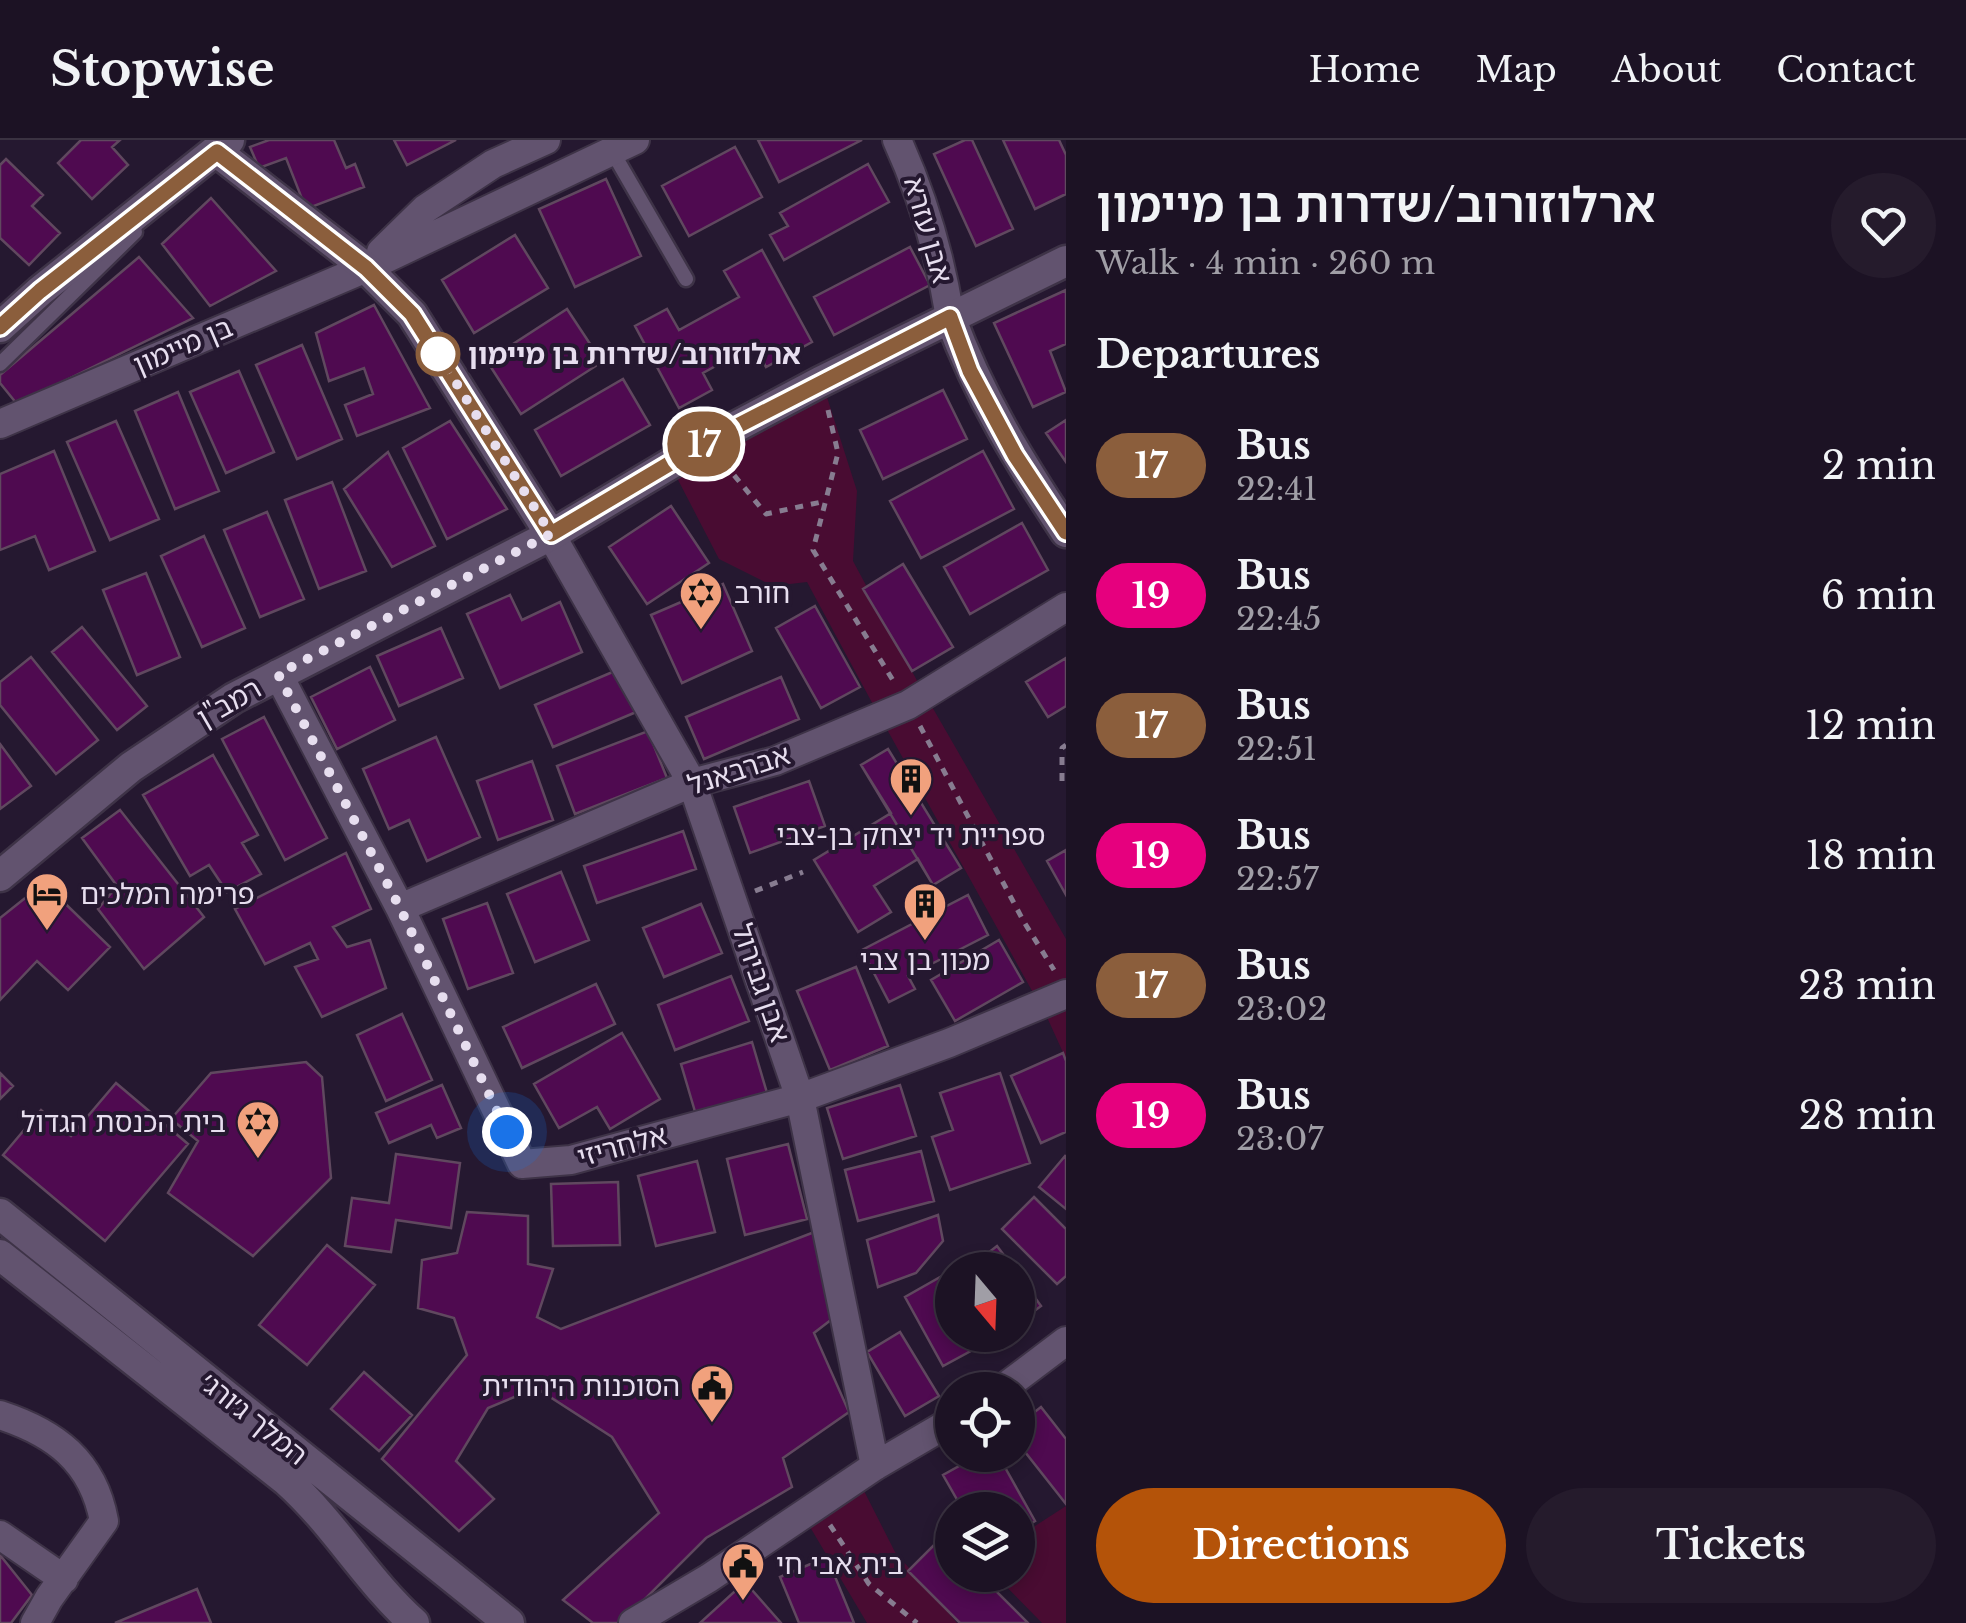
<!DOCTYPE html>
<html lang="en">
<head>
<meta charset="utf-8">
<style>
	:root { --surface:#1c1224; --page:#251b2c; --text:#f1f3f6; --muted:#a09ea6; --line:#3a3241; --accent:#b45309 }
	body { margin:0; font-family:"Libre Baskerville","Noto Sans Hebrew",serif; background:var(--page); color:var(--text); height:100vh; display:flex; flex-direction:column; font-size:38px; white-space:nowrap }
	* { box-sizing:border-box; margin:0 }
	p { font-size:32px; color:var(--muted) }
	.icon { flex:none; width:55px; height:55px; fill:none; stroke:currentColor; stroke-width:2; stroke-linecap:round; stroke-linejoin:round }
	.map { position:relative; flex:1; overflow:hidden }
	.details { display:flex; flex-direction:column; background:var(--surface); width:900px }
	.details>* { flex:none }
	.badge { padding:0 20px; border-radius:32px; font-size:35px; line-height:65px }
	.needle { width:65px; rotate:161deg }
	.tools { position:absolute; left:935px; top:1112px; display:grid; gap:20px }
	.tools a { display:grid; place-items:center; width:100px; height:100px; border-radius:50%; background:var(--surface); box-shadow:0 5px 15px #0003,0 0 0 2px var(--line); font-size:50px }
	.you { position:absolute; width:50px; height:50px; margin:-25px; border:8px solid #fff; border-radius:50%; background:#1a73e8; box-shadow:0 0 0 15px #1a73e833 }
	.map>.badge { position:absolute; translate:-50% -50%; box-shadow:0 0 0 5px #fff }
	h2 { padding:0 30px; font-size:38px; line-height:90px }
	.round { display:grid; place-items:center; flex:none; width:105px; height:105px; border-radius:52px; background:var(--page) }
	.overview { display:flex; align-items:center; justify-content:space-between; height:170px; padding:0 30px }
	h1 { font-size:48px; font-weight:600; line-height:75px }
	.primary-button { display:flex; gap:20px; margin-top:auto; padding:20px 30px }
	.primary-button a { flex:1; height:115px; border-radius:60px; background:var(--accent); color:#fff; font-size:40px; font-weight:600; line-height:115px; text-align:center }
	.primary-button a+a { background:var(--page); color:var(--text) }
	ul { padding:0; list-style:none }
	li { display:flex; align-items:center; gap:30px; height:130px; padding:0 30px }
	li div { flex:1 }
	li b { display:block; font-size:38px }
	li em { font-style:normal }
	li .badge { min-width:110px; font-weight:700; text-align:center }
	header { display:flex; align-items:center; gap:60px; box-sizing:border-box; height:140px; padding:0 50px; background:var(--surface); border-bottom:2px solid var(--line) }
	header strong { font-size:48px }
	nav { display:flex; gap:55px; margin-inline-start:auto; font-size:35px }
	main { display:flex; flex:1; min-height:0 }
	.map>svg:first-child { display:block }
	.park { fill:#490c32 }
	.building { fill:#4f0a50; stroke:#60485f; stroke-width:2.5 }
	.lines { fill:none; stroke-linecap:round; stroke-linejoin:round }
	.service-casing { stroke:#3e3347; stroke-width:19 }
	.minor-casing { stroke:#3e3347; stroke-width:32 }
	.tertiary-casing { stroke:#3e3347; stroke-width:35 }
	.path { stroke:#877c90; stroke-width:5; stroke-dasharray:8 8; stroke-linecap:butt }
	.service { stroke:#62536f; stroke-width:14 }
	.minor { stroke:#62536f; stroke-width:28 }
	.tertiary { stroke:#62536f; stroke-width:30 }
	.line-casing { stroke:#fff; stroke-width:22 }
	.line { stroke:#8b5e3c; stroke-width:15 }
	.walk { stroke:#e7deef; stroke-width:10; stroke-dasharray:0 18 }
	.stop-dot { fill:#fff; stroke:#8b5e3c; stroke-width:5 }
	.labels { text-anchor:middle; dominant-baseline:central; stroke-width:8; stroke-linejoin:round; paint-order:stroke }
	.street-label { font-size:28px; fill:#e7deef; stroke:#251830 }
	.stop-label { font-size:28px; font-weight:bold; fill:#e7deef; stroke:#251830; text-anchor:start }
	.poi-label { font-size:28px; fill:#e7deef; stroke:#251830; text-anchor:start }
</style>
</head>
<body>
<header>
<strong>Stopwise</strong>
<nav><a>Home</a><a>Map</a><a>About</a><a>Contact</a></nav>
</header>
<main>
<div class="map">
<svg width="1066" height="1483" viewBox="0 0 1066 1483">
	<rect width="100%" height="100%" fill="#251830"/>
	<path class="park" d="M825,251L857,351L853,421L922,550L876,570L807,442L773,446L719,419L675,334Z
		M931,565L1066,799V841L1036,858L884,584Z
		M1066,866V919L1046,875Z
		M862,1347L895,1412L957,1483H867L810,1387Z
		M1066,1366V1483H1042L995,1435H1018V1397Z"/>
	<path class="building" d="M81,0H120L112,7L128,25L92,59L58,23Z
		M269,0H334L346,28L355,24L364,47L306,69L286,18L259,28L250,7Z
		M394,0H456L407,25Z
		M758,0H862L779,42Z
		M965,0H972L1013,89L976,106L934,14Z
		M1003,0H1059L1066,15V54L1035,69Z
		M735,7L762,57L689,96L662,46Z
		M6,19L43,55L32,66L60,93L29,125L0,98V25Z
		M868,24L889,62L784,120L770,95L788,86L780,73Z
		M606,39L641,116L575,147L539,69Z
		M211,58L276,131L210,166L162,104Z
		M515,95L548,148L474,193L442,140Z
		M910,107L930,145L834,195L814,157Z
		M762,110L812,202L766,227L754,205L703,233L712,250L679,268L635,186L667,169L679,190L739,157L724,131Z
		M139,117L193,178L17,264L0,243V235Z
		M1066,150V204L1050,211L1066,252L1033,267L994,183Z
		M374,165L430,268L357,296L345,265L373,254L364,228L329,241L316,193Z
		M567,169L602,222L521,274L487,221Z
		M302,205L342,299L297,319L256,225Z
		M239,231L274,312L226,333L190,252Z
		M623,239L650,285L561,336L535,290Z
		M943,250L967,299L883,339L860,290Z
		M178,252L219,351L175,369L135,271Z
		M1066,280V322L1046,293Z
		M116,281L159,379L110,400L67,302Z
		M450,281L507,369L447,399L403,308Z
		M54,311L95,411L49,430L35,396L0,410V334Z
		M983,311L1014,369L921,418L890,361Z
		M388,312L435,406L392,427L344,349Z
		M332,342L366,431L319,449L285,360Z
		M671,366L709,423L647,464L609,407Z
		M267,372L304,459L260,477L224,390Z
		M1022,383L1048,430L970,474L944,427Z
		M204,396L245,488L202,507L161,416Z
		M903,424L953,507L912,531L863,449Z
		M146,433L180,517L137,535L103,450Z
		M723,444L752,511L682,543L651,475Z
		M510,455L522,480L560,462L582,512L500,548L467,474Z
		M815,466L860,547L821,568L776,488Z
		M82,487L147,566L117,590L52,512Z
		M441,488L463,538L399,566L377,516Z
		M31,517L98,600L56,634L0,565V542Z
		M1066,518V566L1048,577L1026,542Z
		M370,527L395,580L337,609L311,557Z
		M622,528L641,570L553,607L535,565Z
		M781,537L799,579L704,619L686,577Z
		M264,577L327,698L285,720L222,599Z
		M648,591L667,638L575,674L557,626Z
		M436,597L480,697L427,721L409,680L389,689L363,629Z
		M0,604L31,646L0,669Z
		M888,609L961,728L933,745L918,719L874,746L891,772L858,792L814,720L891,673L861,625Z
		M888,609L961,728L933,745L861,625Z
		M213,615L258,695L242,703L261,734L227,752L209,725L190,736L143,655Z
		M532,621L553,680L498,700L477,641Z
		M809,641L825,686L750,713L734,667Z
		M120,670L204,777L144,829L98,769L117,746L82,698Z
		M683,691L696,729L597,763L584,726Z
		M1066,710V755L1047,721Z
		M346,713L371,769L333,787L347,807L370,800L386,848L322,877L295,827L318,819L310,803L265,824L235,769Z
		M561,732L589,800L535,822L507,754Z
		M44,743L110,807L68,850L37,821L0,860V778Z
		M968,755L988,795L908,836L915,849L889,862L862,810Z
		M487,763L513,833L468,849L443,779Z
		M701,764L722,813L664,837L643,788Z
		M999,800L1023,842L955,881L931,840Z
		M856,827L888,906L830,930L797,851Z
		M731,836L749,881L675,910L658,865Z
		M596,844L615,884L522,928L503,887Z
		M402,874L432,940L386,961L357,895Z
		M622,893L660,959L610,989L597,967L559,988L534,944Z
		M752,902L767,953L696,975L681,924Z
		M1063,913L1066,921V992L1041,1003L1011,936Z
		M306,922L322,937L331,1038L253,1116L168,1053L198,1001L171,979L211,933Z
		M0,933L13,946L0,959Z
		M1000,933L1030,1023L950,1050L932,997L953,990L940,953Z
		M116,943L188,1004L105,1101L3,1015L41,970L71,996Z
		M442,945L461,988L437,998L431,985L389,1003L376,973Z
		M900,945L916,996L843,1019L827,968Z
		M788,1004L807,1079L745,1095L727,1019Z
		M921,1011L934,1061L858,1081L845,1030Z
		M396,1014L460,1023L451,1088L396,1080L391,1112L345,1106L352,1058L389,1063Z
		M1065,1016L1066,1017V1069L1039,1047Z
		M697,1021L715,1092L656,1106L638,1036Z
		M618,1042L620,1105L553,1106L551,1044Z
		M1034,1057L1066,1089V1136L1057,1144L1002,1089Z
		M467,1072L528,1076V1124L553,1129L537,1177L561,1189L817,1091L836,1176L814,1193L849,1272L783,1318L792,1347L706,1398L621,1483H593L563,1460L659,1373L612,1297L536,1248L488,1268L456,1321L494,1359L459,1391L382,1319L467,1215L454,1178L418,1168L422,1120L457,1113Z
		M938,1075L943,1101L916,1133L878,1147L867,1100Z
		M327,1105L375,1145L307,1225L259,1185Z
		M997,1106L1015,1130H966Z
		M1018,1134L1041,1166L1018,1183Z
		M942,1136L952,1156V1195H974L980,1206L943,1226L905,1157Z
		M900,1192L939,1256L905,1276L867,1212Z
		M364,1232L412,1275L379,1311L331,1269Z
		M1041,1267L1066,1299V1364L1018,1303V1285Z
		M979,1315H998L1035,1381L1018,1391V1370H963L943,1335Z
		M942,1397L952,1408V1435H980L1028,1483H960L908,1431Z
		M0,1415L32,1455L11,1483H0Z
		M827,1417L854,1483H799L780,1437Z
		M745,1442L781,1483H700Z
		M197,1449L211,1483H115Z"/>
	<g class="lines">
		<g class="service-casing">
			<path id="service" d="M612,11L686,139
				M0,224L135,92"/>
		</g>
		<g class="minor-casing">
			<path id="minor" d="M897,0C923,57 940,115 950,177
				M381,112L425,69L493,24L546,0
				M0,284L366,128L635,0
				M551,395L692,643L800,958L875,1326
				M278,534L400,768L522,1024L571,1020L800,958L949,903L1066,854
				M400,768L692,643L775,621L908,565L1066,467
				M1001,1250L1066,1201
				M0,1275C55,1293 93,1321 104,1381L49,1458L35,1483
				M0,1395L64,1439
				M633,1483L709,1438L875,1326L952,1281"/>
		</g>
		<g class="tertiary-casing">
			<path id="tertiary" d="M217,12L366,128L412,174L551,395
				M950,177C980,258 1019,321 1066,392
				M0,187L40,151L229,0
				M0,736L131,627L234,558L551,395L707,302L820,242L1066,121
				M0,1074L509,1483
				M0,1115L287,1341C335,1384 366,1440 414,1483"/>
		</g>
		<path class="path" d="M828,270L838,313L813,410L894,542
			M724,323L766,374L826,361
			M920,586L1024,782L1054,830
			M1062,641V608L1066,605
			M755,751L803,732
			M830,1385L869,1444L917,1483"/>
		<use href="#service" class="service"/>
		<use href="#minor" class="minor"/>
		<use href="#tertiary" class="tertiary"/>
	</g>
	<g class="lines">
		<g class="line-casing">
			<path id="line" d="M0,187L40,151L217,12L366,128L412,174L551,394L706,302L950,177L970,231L1015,315L1066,392"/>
		</g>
		<use href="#line" class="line"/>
		<path class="walk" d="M438,214L551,394L278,534L400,768L507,992"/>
	</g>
	<defs>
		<g id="synagogue-pin" transform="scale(2.25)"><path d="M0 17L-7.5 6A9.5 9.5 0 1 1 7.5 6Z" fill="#f1a17d" stroke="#251830"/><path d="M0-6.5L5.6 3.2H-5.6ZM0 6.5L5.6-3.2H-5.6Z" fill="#111"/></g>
		<g id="building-pin" transform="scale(2.25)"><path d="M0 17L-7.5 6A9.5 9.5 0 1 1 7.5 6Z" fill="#f1a17d" stroke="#251830"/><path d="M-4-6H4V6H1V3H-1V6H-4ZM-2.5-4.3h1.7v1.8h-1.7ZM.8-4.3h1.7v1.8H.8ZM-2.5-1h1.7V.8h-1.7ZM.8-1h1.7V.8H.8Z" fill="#111"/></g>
		<g id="hotel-pin" transform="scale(2.25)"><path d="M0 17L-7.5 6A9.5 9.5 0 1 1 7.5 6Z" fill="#f1a17d" stroke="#251830"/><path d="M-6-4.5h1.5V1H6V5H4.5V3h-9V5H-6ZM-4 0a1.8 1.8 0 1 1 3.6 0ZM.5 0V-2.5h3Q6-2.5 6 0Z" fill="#111"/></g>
		<g id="civic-pin" transform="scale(2.25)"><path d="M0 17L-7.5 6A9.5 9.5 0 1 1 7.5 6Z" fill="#f1a17d" stroke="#251830"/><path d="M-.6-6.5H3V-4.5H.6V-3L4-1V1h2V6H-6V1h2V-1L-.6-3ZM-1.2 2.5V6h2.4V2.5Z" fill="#111"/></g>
	</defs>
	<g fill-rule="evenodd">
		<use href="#synagogue-pin" x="701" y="453"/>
		<use href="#building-pin" x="911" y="639"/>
		<use href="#hotel-pin" x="47" y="754"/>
		<use href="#building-pin" x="925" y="764"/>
		<use href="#synagogue-pin" x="258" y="982"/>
		<use href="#civic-pin" x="712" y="1246"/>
		<use href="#civic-pin" x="743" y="1424"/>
	</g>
	<circle class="stop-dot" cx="438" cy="214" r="20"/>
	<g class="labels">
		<g class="street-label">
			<text transform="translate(928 90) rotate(74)">אבן עזרא</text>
			<text transform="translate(183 206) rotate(-23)">בן מיימון</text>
			<text transform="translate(229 563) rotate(-30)">רמב"ן</text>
			<text transform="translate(739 630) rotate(-18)">אברבאנל</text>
			<text transform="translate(761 843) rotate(71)">אבן גבירול</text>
			<text transform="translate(622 1006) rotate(-15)">אלחריזי</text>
			<text transform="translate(254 1279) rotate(39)">המלך ג׳ורג׳</text>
		</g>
		<g class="stop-label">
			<text x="468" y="214">ארלוזורוב/שדרות בן מיימון</text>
		</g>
		<g class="poi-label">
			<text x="734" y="453">חורב</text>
			<text x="911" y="695" text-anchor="middle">ספריית יד יצחק בן-צבי</text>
			<text x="80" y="754">פרימה המלכים</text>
			<text x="925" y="820" text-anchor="middle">מכון בן צבי</text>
			<text x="226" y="982" text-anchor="end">בית הכנסת הגדול</text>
			<text x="680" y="1246" text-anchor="end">הסוכנות היהודית</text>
			<text x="776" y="1424">בית אבי חי</text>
		</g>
	</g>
</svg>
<div class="tools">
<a><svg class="needle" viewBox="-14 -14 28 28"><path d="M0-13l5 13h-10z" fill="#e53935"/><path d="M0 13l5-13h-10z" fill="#a09ea6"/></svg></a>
<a><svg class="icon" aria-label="locate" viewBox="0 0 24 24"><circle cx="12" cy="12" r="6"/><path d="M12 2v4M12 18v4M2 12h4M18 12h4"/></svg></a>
<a><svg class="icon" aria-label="layers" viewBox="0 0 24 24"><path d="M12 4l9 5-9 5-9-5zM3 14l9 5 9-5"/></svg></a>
</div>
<div class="you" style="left:507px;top:992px"></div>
<b class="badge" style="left:704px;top:304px;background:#8b5e3c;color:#fff">17</b>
</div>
<section class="details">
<div class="overview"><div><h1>ארלוזורוב/שדרות בן מיימון</h1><p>Walk · 4 min · 260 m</p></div><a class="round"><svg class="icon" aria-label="heart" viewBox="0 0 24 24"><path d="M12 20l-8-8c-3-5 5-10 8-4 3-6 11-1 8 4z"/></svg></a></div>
<h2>Departures</h2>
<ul>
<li><span class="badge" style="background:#8b5e3c;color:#fff">17</span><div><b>Bus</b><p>22:41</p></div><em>2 min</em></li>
<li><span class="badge" style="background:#e6007e;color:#fff">19</span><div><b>Bus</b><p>22:45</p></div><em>6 min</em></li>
<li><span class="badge" style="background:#8b5e3c;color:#fff">17</span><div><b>Bus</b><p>22:51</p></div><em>12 min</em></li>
<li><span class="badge" style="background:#e6007e;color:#fff">19</span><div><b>Bus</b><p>22:57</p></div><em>18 min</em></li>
<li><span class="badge" style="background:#8b5e3c;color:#fff">17</span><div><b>Bus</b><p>23:02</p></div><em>23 min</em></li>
<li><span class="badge" style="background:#e6007e;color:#fff">19</span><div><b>Bus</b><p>23:07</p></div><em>28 min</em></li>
</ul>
<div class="primary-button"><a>Directions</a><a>Tickets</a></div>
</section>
</main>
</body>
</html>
